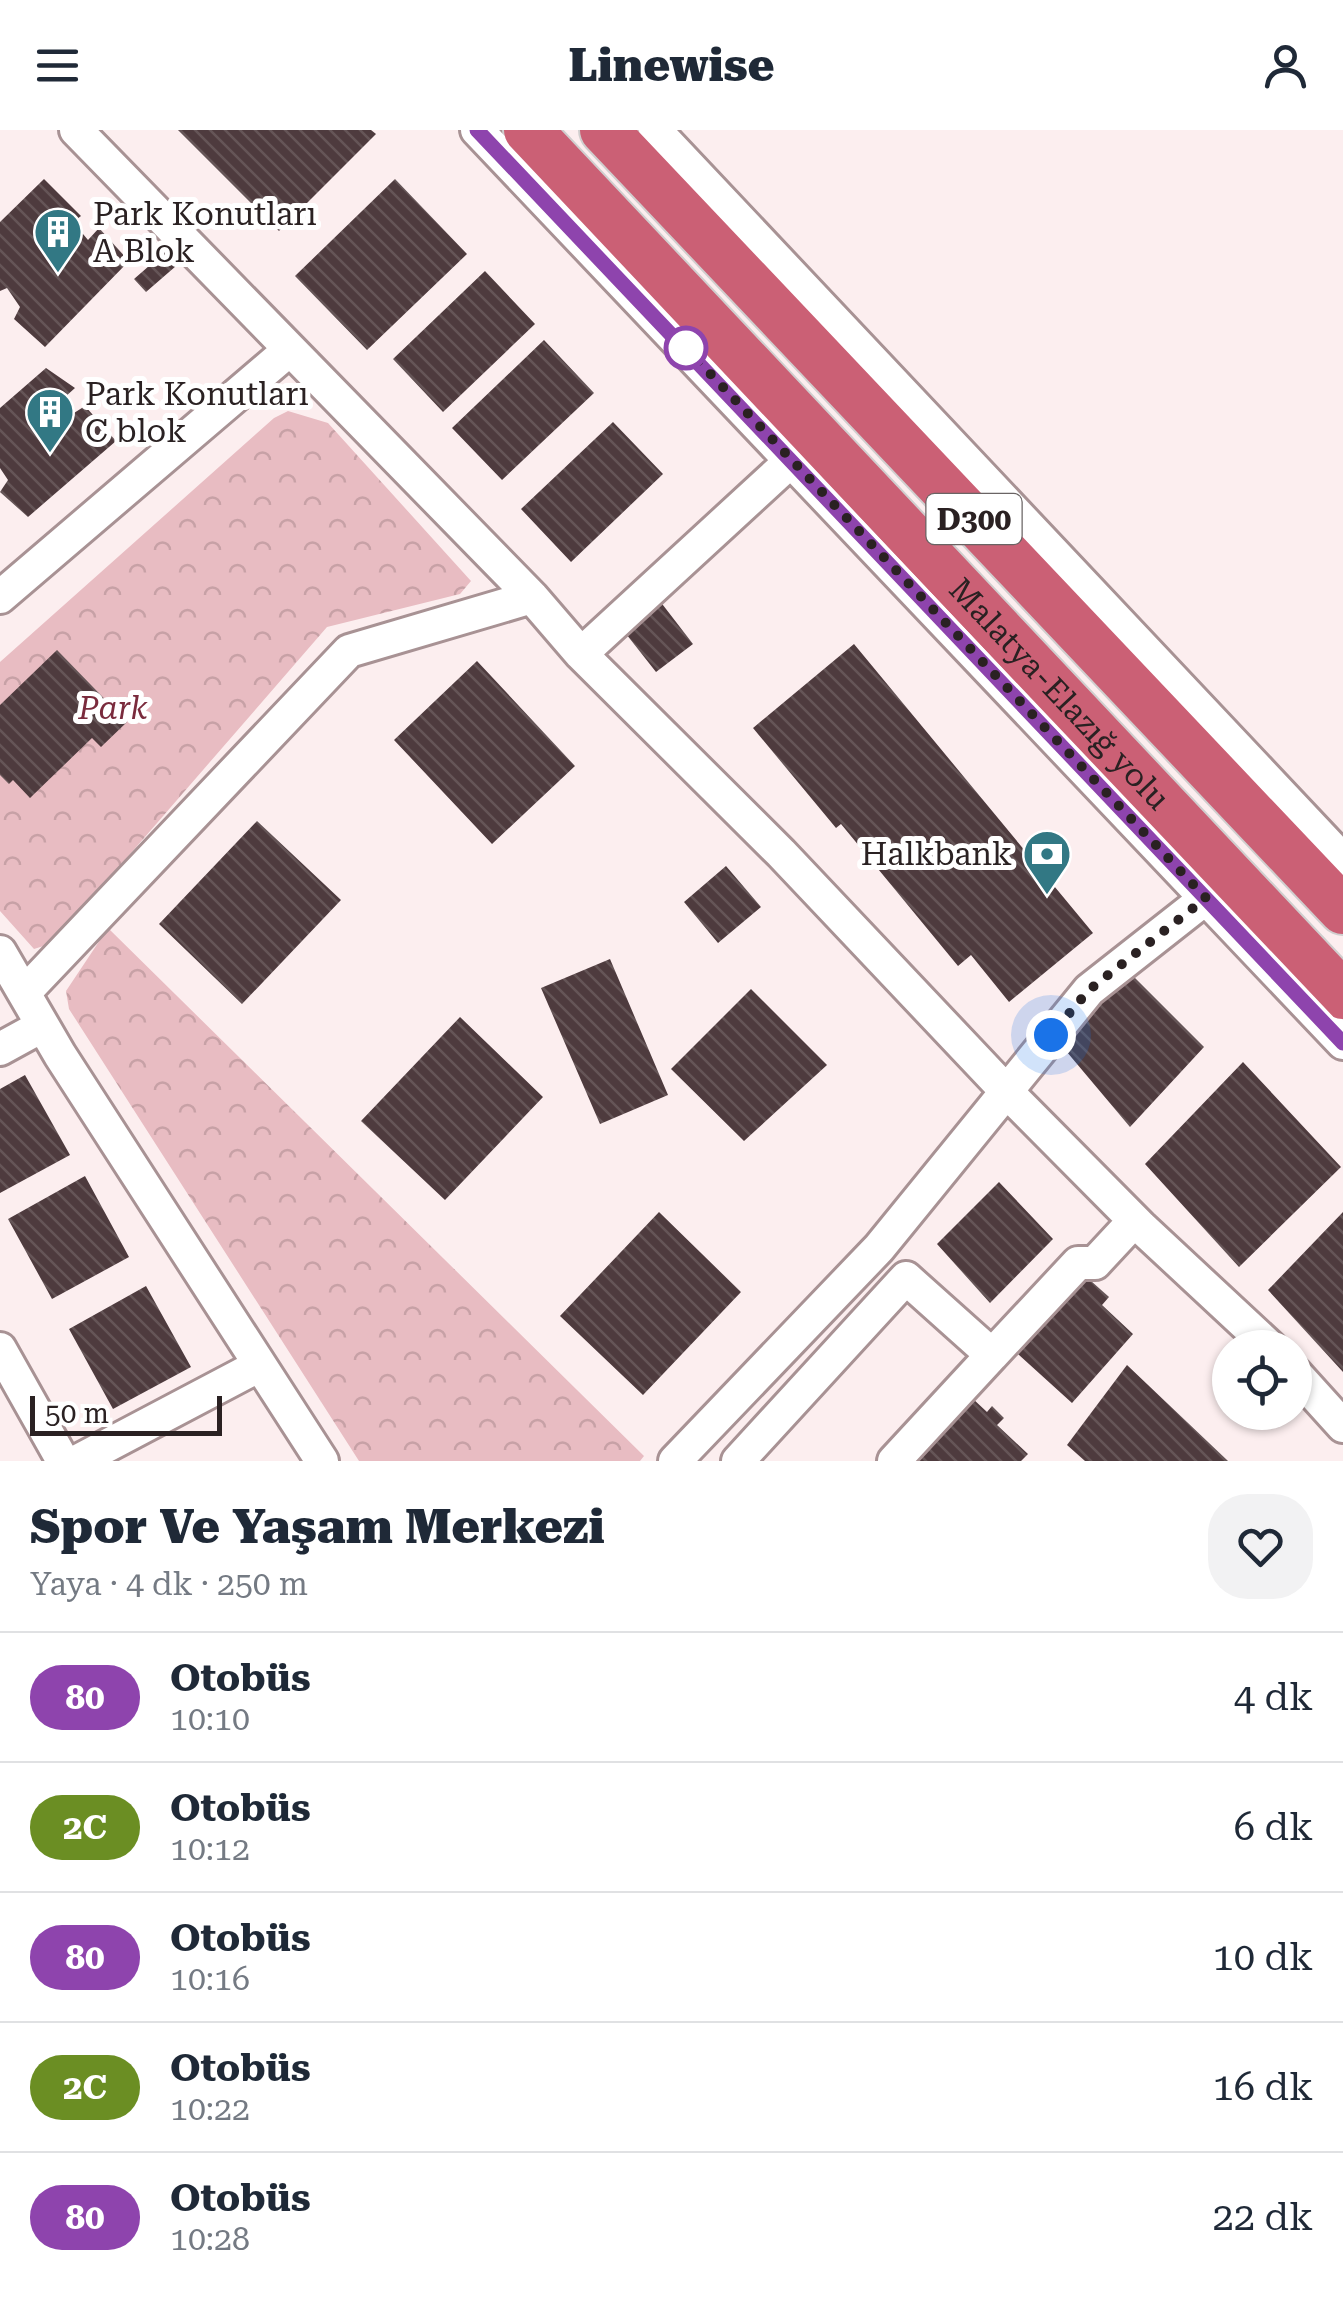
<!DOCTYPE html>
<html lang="tr">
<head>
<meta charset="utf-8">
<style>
	:root { --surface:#fff; --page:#f2f2f3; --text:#1f2937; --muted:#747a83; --line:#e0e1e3 }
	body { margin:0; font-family:"Roboto Serif",serif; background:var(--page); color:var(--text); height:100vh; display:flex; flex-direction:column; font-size:38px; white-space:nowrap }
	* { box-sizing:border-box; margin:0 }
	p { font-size:32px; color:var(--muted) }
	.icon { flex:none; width:55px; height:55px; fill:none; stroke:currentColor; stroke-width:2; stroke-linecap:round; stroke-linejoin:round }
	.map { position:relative; height:1331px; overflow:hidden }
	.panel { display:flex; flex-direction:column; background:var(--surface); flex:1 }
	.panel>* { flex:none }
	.badge { padding:0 20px; border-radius:32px; font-size:35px; line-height:65px }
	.fabs { position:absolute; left:1212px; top:1200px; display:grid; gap:20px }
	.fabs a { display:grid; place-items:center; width:100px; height:100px; border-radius:50%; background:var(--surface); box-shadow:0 2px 8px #0004; font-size:50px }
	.scale { position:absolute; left:30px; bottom:25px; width:192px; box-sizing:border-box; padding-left:10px; border:5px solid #2a2122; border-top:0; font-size:28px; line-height:35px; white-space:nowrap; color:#2a2122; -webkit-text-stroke:8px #fff; paint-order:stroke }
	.you { position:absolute; width:50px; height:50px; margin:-25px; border:8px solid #fff; border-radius:50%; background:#1a73e8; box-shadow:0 0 0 15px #1a73e833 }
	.map>.badge { position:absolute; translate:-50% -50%; box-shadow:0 0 0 5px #fff }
	.round { display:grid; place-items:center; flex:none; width:105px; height:105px; border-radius:40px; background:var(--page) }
	.summary { display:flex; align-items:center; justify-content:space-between; height:170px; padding:0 30px }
	h1 { font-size:48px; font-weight:800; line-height:75px }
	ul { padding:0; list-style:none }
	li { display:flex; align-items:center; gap:30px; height:130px; padding:0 30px; border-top:2px solid var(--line) }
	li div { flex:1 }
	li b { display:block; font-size:38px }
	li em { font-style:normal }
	li .badge { min-width:110px; font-weight:700; text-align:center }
	header { display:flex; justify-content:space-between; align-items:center; height:130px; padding:0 30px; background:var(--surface); font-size:45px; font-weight:800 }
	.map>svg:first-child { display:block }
	.park { fill:url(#park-crowns) }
	.building { fill:url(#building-back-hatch) }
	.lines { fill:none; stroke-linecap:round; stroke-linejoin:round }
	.minor-casing { stroke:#a89294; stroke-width:38 }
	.highway-casing { stroke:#d0cece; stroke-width:52 }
	.minor { stroke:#fff; stroke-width:32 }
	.highway { stroke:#cb6075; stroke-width:48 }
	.line-casing { stroke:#fff; stroke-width:22 }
	.line { stroke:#8e44ad; stroke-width:15 }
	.walk { stroke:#2a2122; stroke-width:10; stroke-dasharray:0 18 }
	.stop-dot { fill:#fff; stroke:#8e44ad; stroke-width:5 }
	.labels { text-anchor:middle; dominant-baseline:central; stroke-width:10; stroke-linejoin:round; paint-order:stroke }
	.shield { fill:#fff; stroke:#6a6464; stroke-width:2.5 }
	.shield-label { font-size:30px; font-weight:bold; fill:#2a2122 }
	.poi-label { font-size:32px; fill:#2a2122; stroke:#fff; text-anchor:start }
	.street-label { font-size:32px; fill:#2a2122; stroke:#fff }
	.park-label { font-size:32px; font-style:italic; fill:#7a2b3d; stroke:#fff }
</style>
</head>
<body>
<header><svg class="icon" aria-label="menu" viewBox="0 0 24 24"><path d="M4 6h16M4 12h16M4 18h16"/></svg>Linewise<svg class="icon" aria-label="person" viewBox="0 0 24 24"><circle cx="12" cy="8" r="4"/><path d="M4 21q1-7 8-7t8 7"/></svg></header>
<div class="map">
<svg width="1343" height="1331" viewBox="0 0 1343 1331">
	<defs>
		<pattern id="park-crowns" width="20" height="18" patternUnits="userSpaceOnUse" patternTransform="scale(2.5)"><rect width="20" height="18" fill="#e8bcc2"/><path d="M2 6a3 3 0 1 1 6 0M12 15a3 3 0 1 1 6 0" fill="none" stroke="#c7a1a6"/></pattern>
		<pattern id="building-back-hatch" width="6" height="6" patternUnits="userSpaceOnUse" patternTransform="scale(2.5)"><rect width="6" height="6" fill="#4e3b3e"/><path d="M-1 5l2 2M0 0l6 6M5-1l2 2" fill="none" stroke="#655557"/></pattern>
	</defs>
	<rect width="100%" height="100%" fill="#fceeef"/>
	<path class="park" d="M288,281L328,293L471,451L460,464L327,497L53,813L34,819L0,781V532L274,288Z
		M108,798L644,1326L640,1331H359L69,879L66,861Z"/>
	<path class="building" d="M178,0H371L376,4L279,101Z
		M44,49L81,86L73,92L88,110L99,98L129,131L45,217L14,189L20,177L7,158L0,161V92Z
		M395,49L467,124L367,220L295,146Z
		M148,103L176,136L146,162L134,149L157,129L141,109Z
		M485,141L535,194L443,282L393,229Z
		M544,210L594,263L502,350L452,298Z
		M46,238L75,258L65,267L74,283L85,276L116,311L28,387L0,362L8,350L0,338V278Z
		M613,292L663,344L571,432L521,379Z
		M656,466L693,514L656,542L619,495Z
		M854,514L1093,803L1009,872L971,825L958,836L841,694L836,698L753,598Z
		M57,520L127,592L101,617L92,608L30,668L13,650L9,654L0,645V575Z
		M477,531L575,636L492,714L394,610Z
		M257,691L341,770L242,874L159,794Z
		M726,736L761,777L718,813L684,772Z
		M610,829L668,965L600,994L541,858Z
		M1126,839L1204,917L1130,997L1056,909Z
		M751,859L827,935L744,1011L671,939Z
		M460,887L543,967L445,1070L361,991Z
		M1243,932L1341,1037L1239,1137L1145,1034Z
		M25,945L70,1025L0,1063V959Z
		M85,1046L129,1127L52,1169L8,1089Z
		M999,1052L1053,1109L990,1173L937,1114Z
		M659,1082L741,1162L643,1265L560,1186Z
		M1343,1082V1242L1268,1160Z
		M1082,1143L1109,1167L1102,1175L1133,1204L1072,1273L1009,1216Z
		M146,1156L191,1237L113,1279L69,1199Z
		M1127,1235L1228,1331H1085L1067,1315Z
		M972,1268L987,1282L992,1276L1004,1288L997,1295L1028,1324L1021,1331H904Z"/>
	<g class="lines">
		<g class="minor-casing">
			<path id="minor" d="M76,0L532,467L581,524L781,723L1008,963L1141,1097L1271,1218
				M477,0L1343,913
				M655,0L1343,730
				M0,467L288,221
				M581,524L793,329
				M0,822L60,925L322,1331
				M25,862L349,521L532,467
				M0,919L42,896
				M0,1219L63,1331
				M1295,1243L1343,1296
				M78,1331L260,1235
				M675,1331L879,1118L1089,860L1206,768
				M738,1331L906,1148L992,1225L1078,1133H1095L1134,1091
				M894,1331L992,1225"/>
		</g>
		<g class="highway-casing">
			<g id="highway">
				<path id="s1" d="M528,0L1343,865"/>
				<path d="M604,0L1343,780"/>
			</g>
		</g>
		<use href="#minor" class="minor"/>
		<use href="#highway" class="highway"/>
	</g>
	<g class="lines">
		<g class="line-casing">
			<path id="line" d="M477,0L1343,913"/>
		</g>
		<use href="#line" class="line"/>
		<path class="walk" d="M686,218L1206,768L1089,860L1051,905"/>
	</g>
	<defs>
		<g id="building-pin" transform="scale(2.5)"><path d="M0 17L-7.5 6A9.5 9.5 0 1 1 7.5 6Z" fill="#327884" stroke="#fff"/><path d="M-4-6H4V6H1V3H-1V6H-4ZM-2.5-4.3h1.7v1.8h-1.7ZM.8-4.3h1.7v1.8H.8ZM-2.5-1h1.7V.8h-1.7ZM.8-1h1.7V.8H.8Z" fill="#fff"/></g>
		<g id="bank-pin" transform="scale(2.5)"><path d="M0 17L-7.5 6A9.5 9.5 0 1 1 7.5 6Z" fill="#327884" stroke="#fff"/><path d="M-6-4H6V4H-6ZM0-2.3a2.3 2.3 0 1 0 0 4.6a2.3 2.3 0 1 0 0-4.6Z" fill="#fff"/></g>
	</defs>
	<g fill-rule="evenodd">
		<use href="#building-pin" x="58" y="102"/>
		<use href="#building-pin" x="50" y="282"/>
		<use href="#bank-pin" x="1047" y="724"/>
	</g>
	<circle class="stop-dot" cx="686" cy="218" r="20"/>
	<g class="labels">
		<rect class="shield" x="926.5" y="364" width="95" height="50" rx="8"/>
		<g class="shield-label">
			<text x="974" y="389">D300</text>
		</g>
		<g class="poi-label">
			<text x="93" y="84">Park Konutları<tspan x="93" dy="37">A Blok</tspan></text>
			<text x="85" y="264">Park Konutları<tspan x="85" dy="37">C blok</tspan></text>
			<text x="1012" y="724" text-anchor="end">Halkbank</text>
		</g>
		<g class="street-label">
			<text stroke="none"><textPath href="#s1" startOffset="775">Malatya-Elazığ yolu</textPath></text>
		</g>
		<g class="park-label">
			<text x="113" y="578">Park</text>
		</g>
	</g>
</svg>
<div class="fabs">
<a><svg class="icon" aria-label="locate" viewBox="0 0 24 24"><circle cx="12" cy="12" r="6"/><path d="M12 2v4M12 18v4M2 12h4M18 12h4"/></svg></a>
</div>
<div class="scale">50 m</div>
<div class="you" style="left:1051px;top:905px"></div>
</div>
<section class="panel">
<div class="summary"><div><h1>Spor Ve Yaşam Merkezi</h1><p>Yaya · 4 dk · 250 m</p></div><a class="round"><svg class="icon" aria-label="heart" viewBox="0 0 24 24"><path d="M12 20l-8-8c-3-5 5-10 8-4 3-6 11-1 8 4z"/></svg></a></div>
<ul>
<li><span class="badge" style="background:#8e44ad;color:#fff">80</span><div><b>Otobüs</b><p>10:10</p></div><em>4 dk</em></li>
<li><span class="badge" style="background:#6b8e23;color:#fff">2C</span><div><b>Otobüs</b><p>10:12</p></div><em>6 dk</em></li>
<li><span class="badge" style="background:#8e44ad;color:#fff">80</span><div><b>Otobüs</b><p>10:16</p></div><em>10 dk</em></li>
<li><span class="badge" style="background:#6b8e23;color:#fff">2C</span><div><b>Otobüs</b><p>10:22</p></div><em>16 dk</em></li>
<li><span class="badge" style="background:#8e44ad;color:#fff">80</span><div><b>Otobüs</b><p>10:28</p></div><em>22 dk</em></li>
</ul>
</section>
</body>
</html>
